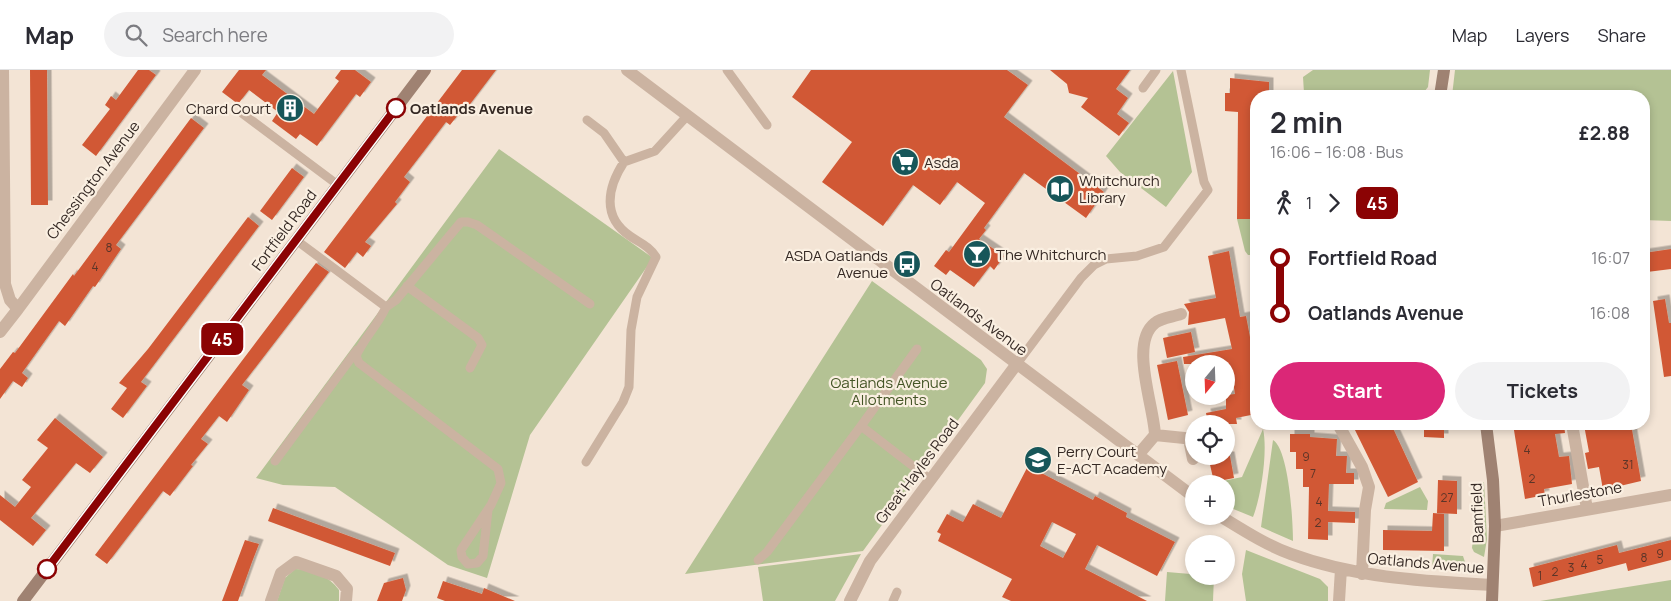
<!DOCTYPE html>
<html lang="en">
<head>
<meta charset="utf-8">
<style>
	:root { --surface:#fff; --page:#f2f2f3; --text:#2b2b33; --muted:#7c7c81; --line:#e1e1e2; --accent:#db2777 }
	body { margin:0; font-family:Manrope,sans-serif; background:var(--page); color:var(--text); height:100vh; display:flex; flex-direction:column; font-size:19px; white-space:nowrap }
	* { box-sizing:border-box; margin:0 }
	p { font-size:16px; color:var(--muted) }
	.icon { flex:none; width:28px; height:28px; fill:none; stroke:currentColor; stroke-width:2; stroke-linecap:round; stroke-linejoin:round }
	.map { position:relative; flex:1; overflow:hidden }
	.sheet { position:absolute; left:1250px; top:20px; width:400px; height:340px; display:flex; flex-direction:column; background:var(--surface); border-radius:20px; box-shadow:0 2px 8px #0003 }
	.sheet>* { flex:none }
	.badge { padding:0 10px; border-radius:8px; font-size:18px; line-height:32px }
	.needle { width:32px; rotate:199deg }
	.tools { position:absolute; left:1185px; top:285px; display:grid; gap:10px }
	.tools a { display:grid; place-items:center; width:50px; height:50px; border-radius:50%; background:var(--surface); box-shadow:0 2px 8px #0003; font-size:25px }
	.map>.badge { position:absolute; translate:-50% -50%; box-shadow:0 0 0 2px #fff }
	.legs { display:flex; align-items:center; gap:8px; height:55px; padding:0 20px; font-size:16px }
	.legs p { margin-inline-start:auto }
	.headline { display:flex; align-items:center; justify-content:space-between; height:85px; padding:0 20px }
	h1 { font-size:28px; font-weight:700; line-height:38px }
	.cta { display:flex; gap:10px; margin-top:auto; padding:10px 20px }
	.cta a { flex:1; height:58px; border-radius:30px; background:var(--accent); color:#fff; font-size:20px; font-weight:700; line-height:58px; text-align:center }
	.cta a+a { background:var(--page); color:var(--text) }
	ul { padding:0 20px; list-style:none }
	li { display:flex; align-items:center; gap:18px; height:55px; font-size:19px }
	li i { display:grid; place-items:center; width:8px; height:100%; margin:0 6px; background:currentColor }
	li i::after { content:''; width:12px; height:12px; margin:-6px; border:4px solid; border-radius:50%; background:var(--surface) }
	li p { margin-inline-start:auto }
	li:first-child i { background:linear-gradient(#0000 50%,currentColor 0) }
	li:last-child i { background:linear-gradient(currentColor 50%,#0000 0) }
	header { display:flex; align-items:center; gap:30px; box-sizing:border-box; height:70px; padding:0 25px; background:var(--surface); border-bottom:1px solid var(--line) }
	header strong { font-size:24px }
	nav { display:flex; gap:28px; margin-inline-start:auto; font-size:18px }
	.search { width:350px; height:45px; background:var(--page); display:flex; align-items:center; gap:12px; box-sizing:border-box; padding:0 18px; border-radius:28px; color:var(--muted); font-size:19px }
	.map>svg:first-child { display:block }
	.green { fill:#b4c294 }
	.building { fill:#d15935; fill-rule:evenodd; filter:url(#shadow) }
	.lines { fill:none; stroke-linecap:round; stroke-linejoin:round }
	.lane { stroke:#cbb3a1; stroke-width:9 }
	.street { stroke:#cbb3a1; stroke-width:12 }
	.secondary { stroke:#9f8272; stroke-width:12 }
	.line-1-casing { stroke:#fff; stroke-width:11 }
	.line-1 { stroke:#8b0304; stroke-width:8 }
	.stop-1-dot { fill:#fff; stroke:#8b0304; stroke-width:2.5 }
	.labels { text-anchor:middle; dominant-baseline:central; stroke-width:4.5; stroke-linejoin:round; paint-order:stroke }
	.number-label { font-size:12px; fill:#5c3528 }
	.poi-label { font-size:15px; fill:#352924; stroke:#faefe1; text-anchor:start }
	.stop-label { font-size:15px; font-weight:bold; fill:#352924; stroke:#faefe1; text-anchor:start }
	.street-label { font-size:15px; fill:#352924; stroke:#faefe1 }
	.park-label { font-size:15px; fill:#445526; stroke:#faefe1 }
</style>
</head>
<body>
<header>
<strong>Map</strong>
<div class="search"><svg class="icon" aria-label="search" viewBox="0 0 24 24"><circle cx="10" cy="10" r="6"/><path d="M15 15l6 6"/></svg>Search here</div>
<nav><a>Map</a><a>Layers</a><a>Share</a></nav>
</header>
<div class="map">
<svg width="1671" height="531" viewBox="0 0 1671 531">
	<defs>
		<filter id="shadow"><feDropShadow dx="4.5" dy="-4.5" stdDeviation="0" flood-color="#0004"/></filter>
	</defs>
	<rect width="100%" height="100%" fill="#f3e4d5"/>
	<path class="green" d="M1313,0H1430L1428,17L1421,26H1325L1304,23L1303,7Z
		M1455,0H1671V151L1644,150V26H1452Z
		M1173,1L1192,102L1166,137L1120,102L1106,86Z
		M499,79L653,188L530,365L487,508L448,495L335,417L283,415L256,408Z
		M1237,149H1256V185H1248L1245,181Z
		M872,211L981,290L987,299L985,313L863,481L685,504Z
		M1263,359C1268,381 1261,427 1253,447L1226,436V414H1209L1242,407Z
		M1273,370C1289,380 1293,452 1293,471L1261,457Z
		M1484,412L1487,469L1484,487L1474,482L1472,478L1479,414Z
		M1420,417L1428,431L1427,440L1384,439L1386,433Z
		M1246,480L1320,509L1328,517V531H1246L1242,504Z
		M861,484L835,531H763L758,497Z
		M1433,484L1463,486L1466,495L1461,500L1432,499Z
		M295,499C312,499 329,506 339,520V531H277L285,508Z
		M1167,502L1214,506L1213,531H1165Z
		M1671,510V531H1540Z"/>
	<path class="building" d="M30,0H47L48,135H31Z
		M138,0H149L156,5L96,86L82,75L110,39L105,35L111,26L116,30Z
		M239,0H266L262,5L314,44L339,11L335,8L341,0H355L371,12L360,27L356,24L317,76L300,64L296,69L272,51L278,42L249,20L238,34L222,22Z
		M462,0H496L461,46L458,45L450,55L446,52L424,81L404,107L410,112L395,132L397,134L365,172L371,176L363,187L357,182L345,198L324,182Z
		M811,0H1007L1028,15L1004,47L1104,122L1086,148L1024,103L984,158L986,160L979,169L1004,186L994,200L990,196L974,217L950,200L946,205L934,196L946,180L949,182L985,133L957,112L940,135L913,115L883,156L822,112L852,72L792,27Z
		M1050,0H1130L1116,19L1128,28L1117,44L1129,53L1119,66L1081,37L1088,28L1069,23L1067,14Z
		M1230,8L1269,12V26H1256V149H1237L1238,42L1225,41V23H1230Z
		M191,48L204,58L116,175L121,179L95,217L93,216L65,256L59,251L22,303L28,308L22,317L13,311L0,329V299L13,282L15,283L73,204L74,206Z
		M292,98L304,107L272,150L260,141Z
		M248,147L259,156L141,312L147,316L123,348L111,339L127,318L119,313L148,279Z
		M1671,179V199L1647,202L1644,183Z
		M1229,181L1240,247L1246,246L1254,288H1250L1256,321V344L1236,348L1237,354H1208L1206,343L1226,339V325L1235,324L1231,300L1226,301V294H1184L1183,287L1232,279L1225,248L1188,255L1189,242L1184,234L1216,228L1208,186Z
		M316,193L329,202L242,315L249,320L227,352L219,346L201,369L208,374L191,395L193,396L170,426L163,421L107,494L95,485Z
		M1665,229L1669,253H1671V306L1664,307L1653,231Z
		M1191,262L1195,282L1167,288L1163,268Z
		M1177,291L1188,345L1168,350L1157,295Z
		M55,348L103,387L90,403L76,393L31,448L46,460L33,476L0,450V425L15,437L31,417L22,410L48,378L37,370Z
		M1352,354H1391L1418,412L1388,427Z
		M1424,354H1444V368L1424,367Z
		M1513,354H1564L1565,363L1555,364L1559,387L1569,386L1572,414L1544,419L1545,425L1525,429Z
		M1631,354L1641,411L1603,420L1599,397L1588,399L1585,383L1589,382L1584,355Z
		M1290,364H1310V367L1337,369L1336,386H1347L1346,403H1354V414H1329L1328,441L1355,442V453L1328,452V470L1308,469L1309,417H1303V399H1296V382H1290Z
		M1208,386H1230L1234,408L1214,412Z
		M1028,396L1093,430L1095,426L1127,443L1126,447L1175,472L1157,506L1097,475L1085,499L1147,531H1011L1002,527L1012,509L938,471L941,464L937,462L947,444L963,452L973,434L1001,448ZM1052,452L1076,464L1063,488L1040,476Z
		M1438,410L1457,411V444L1437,443Z
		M273,438L395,483L390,496L268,451Z
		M1433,443L1444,444V481L1383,480V460L1432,461Z
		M245,470L259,474L252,492L238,531H222Z
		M1671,470V490L1628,501L1626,493L1533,517L1529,498L1617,475L1619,483Z
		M403,508L406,520L402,531H377L384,513Z
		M443,511L482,524L484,518L515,531H445L437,528Z"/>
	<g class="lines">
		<path class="lane" d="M727,0L767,55
			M1143,18L1156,0
			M243,44L338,115
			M587,50L604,63L624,92L655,81L687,46
			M296,170L386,237L396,230L461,152H468L477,155L590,234
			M407,216L478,268L482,275L470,298
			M386,237C378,255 364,268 356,286L359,293L498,399L501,413L491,435L461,480L462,487L468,494L477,493L483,486L488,440
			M1016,295L1081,208L1094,195L1106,189L1137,186L1164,177L1208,120L1204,112L1181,0
			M861,356L917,279
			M275,391L357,280
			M586,392L623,332L629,317L631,260L637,227L656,187C649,176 640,173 630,166C602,147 607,118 624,92
			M758,490L767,482L861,356L931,410
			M893,531L897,522"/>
		<path class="street" d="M627,0L1194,427
			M18,239L195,0
			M0,262L18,239L10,230L5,214L3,0
			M1338,354L1362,397L1369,417L1365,440L1362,504
			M1572,354L1587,439
			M1155,365L1194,369
			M1189,369L1193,389
			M1138,385L1155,365C1154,336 1129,273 1155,253C1161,248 1173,247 1181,244
			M1220,446C1243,460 1266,475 1291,484C1356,508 1423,511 1492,515
			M1495,456L1671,425
			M271,531L281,503L296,492L336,506L347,519L346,531
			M850,531L870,491L1016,295
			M1339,531L1341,499"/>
		<path class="secondary" d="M1440,26L1444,0
			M1486,354L1493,410L1495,456L1492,531
			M23,531L425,0"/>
	</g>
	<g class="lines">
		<g class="line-1-casing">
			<path id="line-1" d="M47,499L396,38"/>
		</g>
		<use href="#line-1" class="line-1"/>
	</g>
	<defs>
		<g id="building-disc" transform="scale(1.4375)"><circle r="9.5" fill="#175659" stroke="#faefe1"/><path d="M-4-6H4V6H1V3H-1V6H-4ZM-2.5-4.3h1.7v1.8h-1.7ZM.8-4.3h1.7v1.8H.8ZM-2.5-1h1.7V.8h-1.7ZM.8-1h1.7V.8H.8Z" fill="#fff"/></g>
		<g id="supermarket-disc" transform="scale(1.4375)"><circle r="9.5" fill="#175659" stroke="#faefe1"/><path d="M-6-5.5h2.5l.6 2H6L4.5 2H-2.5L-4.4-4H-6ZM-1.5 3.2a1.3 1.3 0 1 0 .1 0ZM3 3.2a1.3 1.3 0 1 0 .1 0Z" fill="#fff"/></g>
		<g id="library-disc" transform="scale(1.4375)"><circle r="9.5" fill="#175659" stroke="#faefe1"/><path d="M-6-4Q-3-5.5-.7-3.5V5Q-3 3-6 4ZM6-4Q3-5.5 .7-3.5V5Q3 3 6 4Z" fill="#fff"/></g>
		<g id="bar-disc" transform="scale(1.4375)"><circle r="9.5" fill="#175659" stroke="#faefe1"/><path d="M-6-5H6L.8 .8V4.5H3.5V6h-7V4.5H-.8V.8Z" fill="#fff"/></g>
		<g id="bus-disc" transform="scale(1.4375)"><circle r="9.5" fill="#175659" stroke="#faefe1"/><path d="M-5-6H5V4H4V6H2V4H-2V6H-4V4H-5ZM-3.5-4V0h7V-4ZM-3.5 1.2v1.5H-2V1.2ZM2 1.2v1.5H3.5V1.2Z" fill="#fff"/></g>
		<g id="school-disc" transform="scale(1.4375)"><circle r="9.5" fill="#175659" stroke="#faefe1"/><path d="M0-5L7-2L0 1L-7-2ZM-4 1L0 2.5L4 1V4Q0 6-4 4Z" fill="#fff"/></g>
	</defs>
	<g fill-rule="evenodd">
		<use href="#building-disc" x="290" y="38"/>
		<use href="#supermarket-disc" x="905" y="92"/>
		<use href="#library-disc" x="1060" y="119"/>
		<use href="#bar-disc" x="977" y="184"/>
		<use href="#bus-disc" x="907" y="194"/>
		<use href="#school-disc" x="1038" y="390"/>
	</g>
	<g class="stop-1-dot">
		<circle cx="396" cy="38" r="9"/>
		<circle cx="47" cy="499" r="9"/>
	</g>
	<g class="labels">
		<g class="number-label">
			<text x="109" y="177">8</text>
			<text x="95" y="196">4</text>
			<text x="1527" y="379">4</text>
			<text x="1306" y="386">9</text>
			<text x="1628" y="394">31</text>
			<text x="1313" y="403">7</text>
			<text x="1532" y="408">2</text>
			<text x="1447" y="427">27</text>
			<text x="1319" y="431">4</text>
			<text x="1318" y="452">2</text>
			<text x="1660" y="483">9</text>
			<text x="1644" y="487">8</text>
			<text x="1600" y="489">5</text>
			<text x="1584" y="494">4</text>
			<text x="1571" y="497">3</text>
			<text x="1555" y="501">2</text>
			<text x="1540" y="505">1</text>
		</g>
		<g class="poi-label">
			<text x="271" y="38" text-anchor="end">Chard Court</text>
			<text x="924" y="92">Asda</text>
			<text x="1079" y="110">Whitchurch<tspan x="1079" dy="17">Library</tspan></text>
			<text x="996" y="184">The Whitchurch</text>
			<text x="888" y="185" text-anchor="end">ASDA Oatlands<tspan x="888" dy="17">Avenue</tspan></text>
			<text x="1057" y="381">Perry Court<tspan x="1057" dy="17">E-ACT Academy</tspan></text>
		</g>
		<g class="stop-label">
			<text x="410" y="38">Oatlands Avenue</text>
		</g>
		<g class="street-label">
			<text transform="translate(93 110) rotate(-53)">Chessington Avenue</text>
			<text transform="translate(284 160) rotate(-53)">Fortfield Road</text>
			<text transform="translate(979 247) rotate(37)">Oatlands Avenue</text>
			<text transform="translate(917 401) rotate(-53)">Great Hayles Road</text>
			<text transform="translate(1580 424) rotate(-10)">Thurlestone</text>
			<text transform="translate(1477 443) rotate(-92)">Bamfield</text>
			<text transform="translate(1426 493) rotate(5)">Oatlands Avenue</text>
		</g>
		<g class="park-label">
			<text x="889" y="312">Oatlands Avenue<tspan x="889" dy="17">Allotments</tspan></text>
		</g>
	</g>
</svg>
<div class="tools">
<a><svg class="needle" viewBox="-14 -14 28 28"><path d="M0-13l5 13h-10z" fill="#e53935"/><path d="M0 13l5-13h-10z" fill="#7c7c81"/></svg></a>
<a><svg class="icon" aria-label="locate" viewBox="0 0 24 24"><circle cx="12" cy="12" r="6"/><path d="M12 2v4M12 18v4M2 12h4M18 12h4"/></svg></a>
<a>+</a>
<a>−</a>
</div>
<b class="badge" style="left:222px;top:269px;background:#8b0304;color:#fff">45</b>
<section class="sheet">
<div class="headline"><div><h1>2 min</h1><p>16:06 – 16:08 · Bus</p></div><b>£2.88</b></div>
<div class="legs"><svg class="icon" aria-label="walk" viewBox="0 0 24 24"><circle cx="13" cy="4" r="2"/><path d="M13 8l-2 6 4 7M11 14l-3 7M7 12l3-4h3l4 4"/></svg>1<svg class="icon" aria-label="forward" viewBox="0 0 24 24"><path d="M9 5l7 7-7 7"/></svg><b class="badge" style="background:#8b0304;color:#fff">45</b></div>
<ul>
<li><i style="color:#8b0304"></i><b>Fortfield Road</b><p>16:07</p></li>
<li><i style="color:#8b0304"></i><b>Oatlands Avenue</b><p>16:08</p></li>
</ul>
<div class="cta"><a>Start</a><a>Tickets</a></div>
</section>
</div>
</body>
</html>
